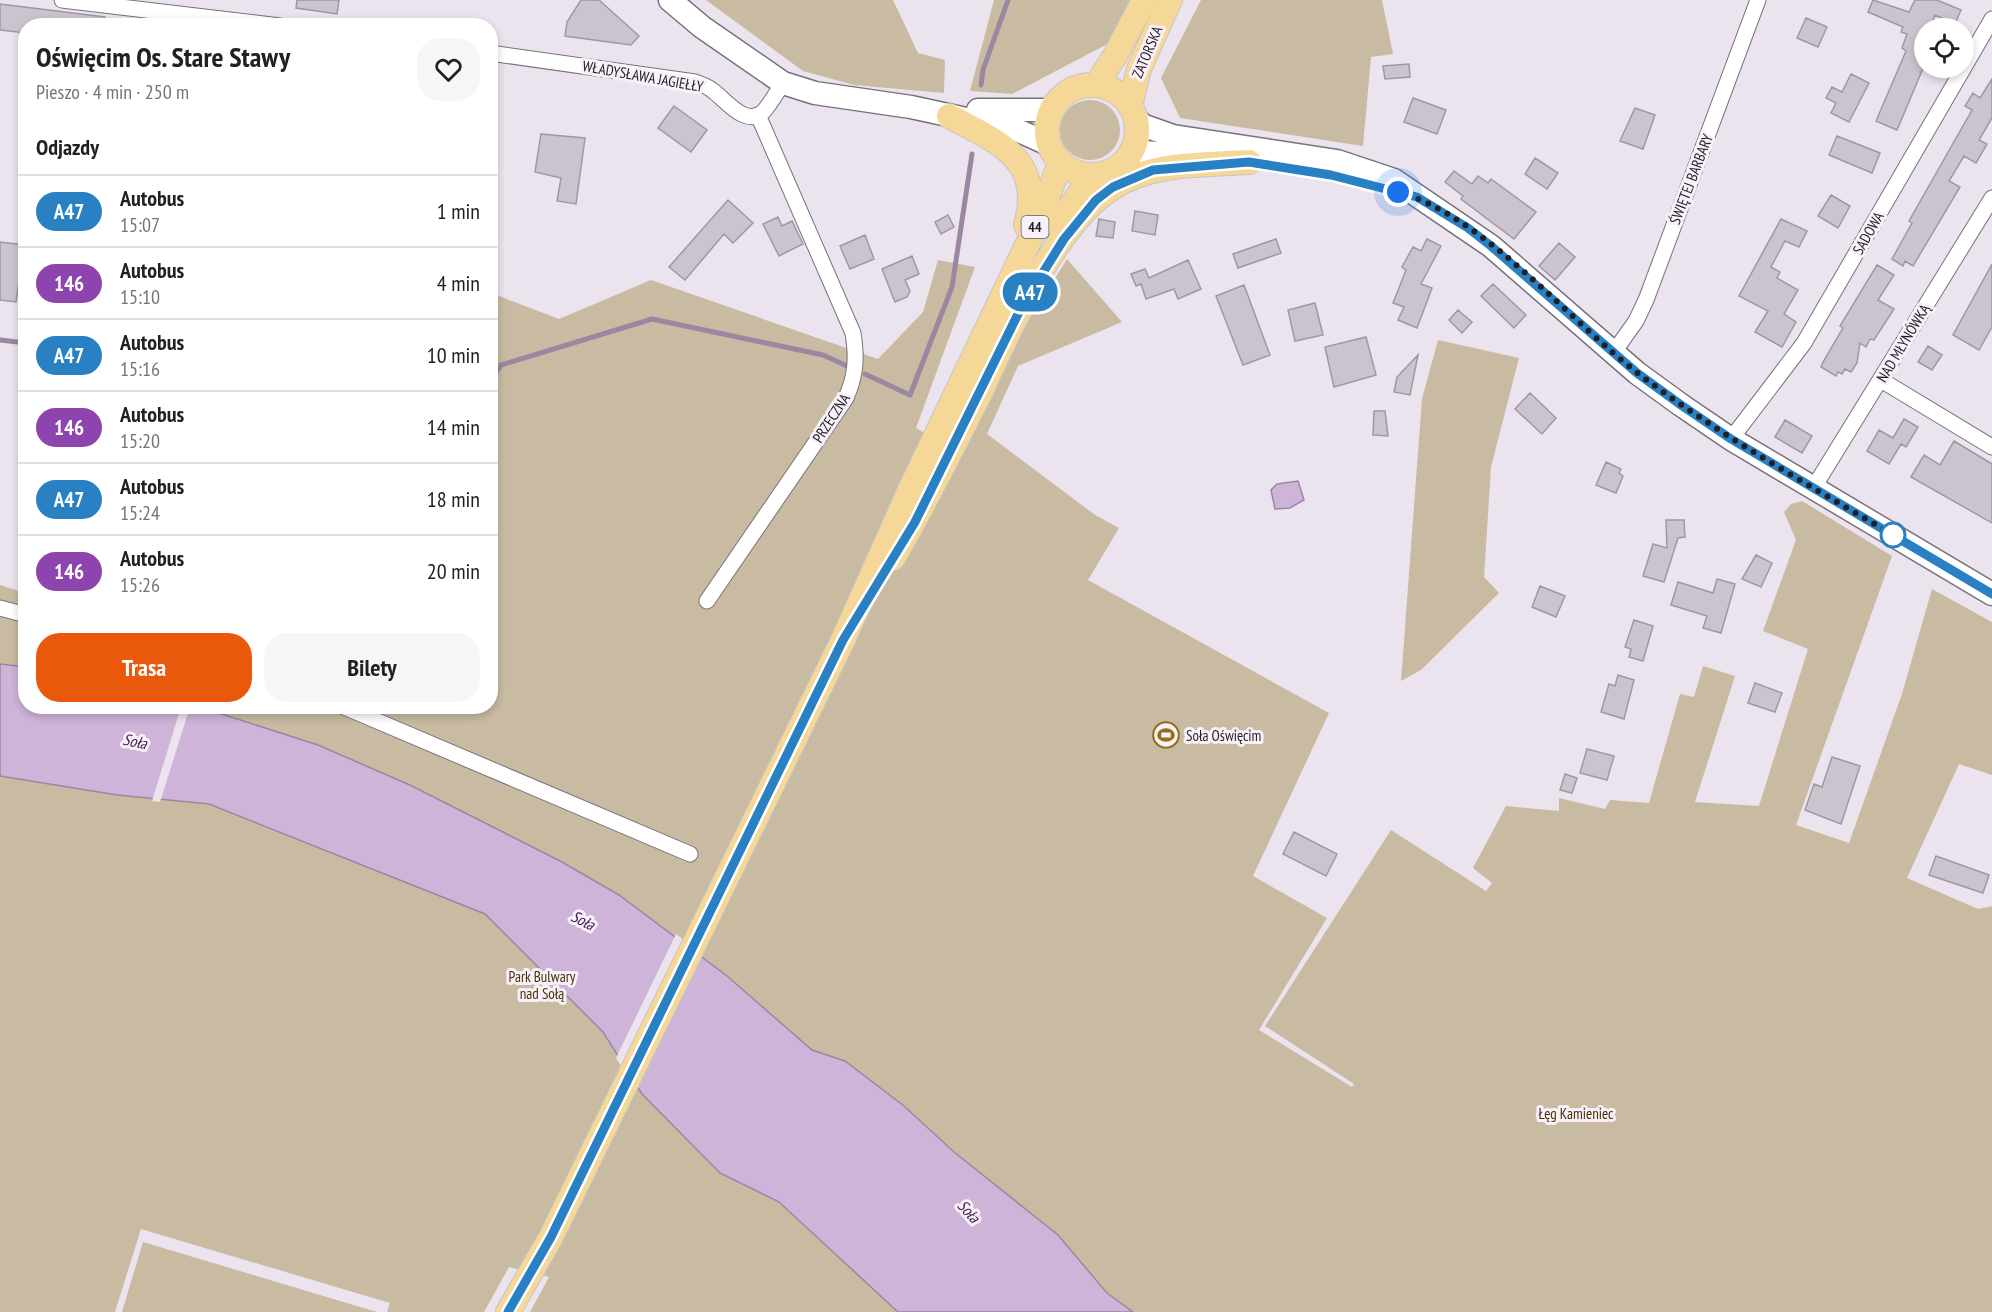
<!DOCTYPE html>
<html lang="pl">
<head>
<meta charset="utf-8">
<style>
	:root { --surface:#fff; --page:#f6f6f6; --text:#202124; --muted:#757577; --line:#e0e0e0; --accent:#ea580c }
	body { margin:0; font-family:"PT Sans Narrow",sans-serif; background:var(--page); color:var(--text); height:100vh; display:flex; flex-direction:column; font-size:22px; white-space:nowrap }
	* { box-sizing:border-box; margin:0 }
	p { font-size:20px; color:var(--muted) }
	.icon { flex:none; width:33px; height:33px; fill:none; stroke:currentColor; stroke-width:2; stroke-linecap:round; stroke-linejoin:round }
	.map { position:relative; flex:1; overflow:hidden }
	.sheet { position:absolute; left:18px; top:18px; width:480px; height:696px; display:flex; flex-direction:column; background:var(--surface); border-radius:24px; box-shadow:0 3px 9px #0003 }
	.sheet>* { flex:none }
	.badge { padding:0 12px; border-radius:20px; font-size:21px; line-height:39px }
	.buttons { position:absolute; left:1914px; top:18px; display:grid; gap:12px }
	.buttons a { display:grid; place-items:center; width:60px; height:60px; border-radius:50%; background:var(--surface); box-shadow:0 3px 9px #0003; font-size:30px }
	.you { position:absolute; width:30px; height:30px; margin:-15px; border:4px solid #fff; border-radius:50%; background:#1a73e8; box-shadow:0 0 0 9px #1a73e833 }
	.map>.badge { position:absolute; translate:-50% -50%; box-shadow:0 0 0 3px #fff }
	h2 { padding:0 18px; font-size:22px; line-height:54px }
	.round { display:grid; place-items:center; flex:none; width:63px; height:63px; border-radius:24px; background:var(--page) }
	.summary { display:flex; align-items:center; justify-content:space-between; height:102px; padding:0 18px }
	h1 { font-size:28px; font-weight:600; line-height:45px }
	.button { display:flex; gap:12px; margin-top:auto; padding:12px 18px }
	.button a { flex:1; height:69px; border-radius:24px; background:var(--accent); color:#fff; font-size:24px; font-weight:600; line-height:69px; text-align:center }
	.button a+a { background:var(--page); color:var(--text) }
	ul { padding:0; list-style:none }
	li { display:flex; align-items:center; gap:18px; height:72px; padding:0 18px; border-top:2px solid var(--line) }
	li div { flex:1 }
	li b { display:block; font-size:22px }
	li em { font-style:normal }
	li .badge { min-width:66px; font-weight:700; text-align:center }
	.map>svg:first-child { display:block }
	.green { fill:#c9bba1 }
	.water { fill:#ceb4d8; stroke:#9a87a2; stroke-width:1.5 }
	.pier { fill:#ebe3ee }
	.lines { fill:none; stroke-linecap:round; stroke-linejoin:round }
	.stream { stroke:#9a87a2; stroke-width:5 }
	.building { fill:#cbc4ce; stroke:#9f98a2; stroke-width:1.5 }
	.street-casing { stroke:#78717b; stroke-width:17 }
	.secondary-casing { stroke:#78717b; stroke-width:25 }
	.primary-casing { stroke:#c6c5c6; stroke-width:26 }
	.street { stroke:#fff; stroke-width:15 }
	.secondary { stroke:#fff; stroke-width:22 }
	.primary { stroke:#f5d797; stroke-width:24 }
	.line-casing { stroke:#fff; stroke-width:14 }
	.line { stroke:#2980c2; stroke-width:9 }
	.walk { stroke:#221f23; stroke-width:6; stroke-dasharray:0 10.8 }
	.stop-dot { fill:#fff; stroke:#2980c2; stroke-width:3 }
	.labels { text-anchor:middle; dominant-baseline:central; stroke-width:6; stroke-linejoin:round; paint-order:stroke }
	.shield { fill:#f8f0fb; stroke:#625e64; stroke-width:1.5 }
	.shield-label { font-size:14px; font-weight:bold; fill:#221f23 }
	.street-label { font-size:15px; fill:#221f23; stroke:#f8f0fb }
	.poi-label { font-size:15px; fill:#221f23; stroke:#f8f0fb; text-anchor:start }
	.park-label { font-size:15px; fill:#483300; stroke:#f8f0fb }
	.water-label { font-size:16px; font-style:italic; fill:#43214f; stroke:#f8f0fb }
</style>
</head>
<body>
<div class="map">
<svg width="1992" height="1312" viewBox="0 0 1992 1312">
	<rect width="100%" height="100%" fill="#ebe3ee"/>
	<path class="green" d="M706,0H893L918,53L945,60L944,93L854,85L803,71Z
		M994,0H1134L1115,40L1012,94L970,91Z
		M1201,0H1382L1393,54L1371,57L1363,146L1180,118L1161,78Z
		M1060 130a30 30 0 1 1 60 0a30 30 0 1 1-60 0Z
		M1067,259L1122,322L1018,366L987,434L1095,515L1119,528L1088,580L1329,713L1253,876L1327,918L1259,1030L1352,1087L1354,1084L1265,1026L1391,830L1486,891L1492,883L1473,868L1506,806L1559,811V798L1605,809L1610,800L1649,803L1680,694L1694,697L1703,666L1735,676L1695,802L1759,806L1808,649L1763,631L1796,540L1784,512L1791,504L1802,501L1892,556L1796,825L1849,843L1902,694L1932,589L1992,622V775L1959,764L1907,878L1978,909L1992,906V1312H1133L1107,1293L1058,1235L954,1152L904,1106L762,1194L779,1202L898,1312H530L549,1277L509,1267L484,1312H387L390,1303L141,1229L115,1312H0V585L25,593L26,706H490L491,293L559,319L651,280L878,359L923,312L938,260L975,267L916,428L959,453L1029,320Z
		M1438,340L1519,358L1491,467L1484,577L1499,593L1421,670L1401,681L1422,399Z
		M143,1242L377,1312H122Z"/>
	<path class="water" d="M1298,481L1304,500L1290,508L1275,509L1271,490L1277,484Z
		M0,664L25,667L26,706L200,707L318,745L410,785L562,862L619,895L727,976L812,1050L845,1061L904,1106L954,1152L1058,1235L1107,1293L1133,1312H898L779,1202L720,1173L642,1094L603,1032L485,914L209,804L117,795L0,776Z"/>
	<path class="pier" d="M181,707H190L160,802L152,801Z
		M676,934L703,954L636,1091L616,1058Z"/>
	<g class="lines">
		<path class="stream" d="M981,85L983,70L1008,0
			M0,340L26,343
			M865,374L910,395L952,287L972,154
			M490,381L501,365L652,319L823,355L847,366"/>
	</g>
	<path class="building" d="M297,0H339L337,14L296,8Z
		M581,0H599L639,36L631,45L565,36L567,22Z
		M1873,0L1909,12L1915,0H1937L1961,10L1955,24L1935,15L1930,28H1924V41L1917,58L1924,60V66L1897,130L1876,121L1906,51L1902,48L1907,34L1901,32L1903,27L1868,12Z
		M0,4L105,17V26H26V33L0,30Z
		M1806,18L1827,27L1818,47L1797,38Z
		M1409,64L1410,77L1385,79L1383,66Z
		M1851,74L1869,83L1849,122L1831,113L1836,103L1826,98L1832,87L1842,92Z
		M1992,79V118L1979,140L1987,144L1976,163L1964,156L1949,181L1960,187L1913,266L1905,261L1903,266L1892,259L1912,223L1909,221L1972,110L1965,106L1973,93L1980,98Z
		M1413,98L1446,110L1437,134L1404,122Z
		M674,106L707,130L691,152L658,128Z
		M1635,108L1655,115L1643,149L1620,141Z
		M541,134L585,138L576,204L557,201L561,178L535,172Z
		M1837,136L1880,153L1872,173L1829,155Z
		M1535,158L1558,173L1547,189L1525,174Z
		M1454,171L1472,184L1478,176L1488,183L1491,179L1536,212L1514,239L1461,199L1463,196L1445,182Z
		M1831,195L1850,206L1838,228L1818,216Z
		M728,200L753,223L733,243L724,234L685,280L669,267Z
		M1135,211L1158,215L1155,235L1132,231Z
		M948,215L954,227L941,234L935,222Z
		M778,217L782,226L792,221L803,244L779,256L763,224Z
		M1099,219L1115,222L1113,238L1096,236Z
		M1781,219L1807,231L1799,247L1785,241L1771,267L1780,272L1777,278L1798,290L1784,314L1796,322L1782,347L1755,332L1768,311L1739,296Z
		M865,235L874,259L850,269L840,246Z
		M1276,239L1281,253L1238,268L1233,254Z
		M1427,239L1441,246L1421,284L1432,288L1417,328L1398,320L1404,307L1393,303L1406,270L1402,267L1413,247L1421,251Z
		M0,242L24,245L16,302L0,300Z
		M1559,243L1575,257L1555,280L1539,266Z
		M912,256L919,274L905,280L910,291L907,297L895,302L882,269Z
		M1188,260L1201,289L1178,299L1174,289L1146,299L1141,284L1136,286L1131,274L1145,269L1149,278Z
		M1992,264V327L1979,350L1953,335Z
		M1877,265L1894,275L1878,300L1894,309L1874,340L1870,339L1866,347L1860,343L1857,363L1851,372L1845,369L1842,374L1838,372L1836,376L1821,367L1823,362L1843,328L1840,326Z
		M1493,284L1526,315L1514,328L1481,296Z
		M1244,285L1270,355L1243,365L1216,296Z
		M1315,303L1323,335L1295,341L1288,310Z
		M1458,310L1472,322L1462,333L1449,320Z
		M1366,337L1376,375L1334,387L1325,347Z
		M1928,346L1942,355L1932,370L1918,362Z
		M1418,355L1410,395L1394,392L1397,377Z
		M1530,393L1556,418L1542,434L1515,409Z
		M1374,411H1385L1388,436L1373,435Z
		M1904,419L1918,427L1906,447L1901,444L1889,464L1867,451L1879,430L1893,438Z
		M1785,420L1812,436L1802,453L1775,437Z
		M1954,441L1992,464V523L1911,477L1924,455L1940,465Z
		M1606,462L1621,469L1619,473L1623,476L1616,493L1596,485Z
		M1666,520H1684L1685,537L1678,538L1664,582L1643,576L1653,544L1667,548Z
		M1756,555L1772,563L1761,587L1742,579Z
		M1717,579L1735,584L1721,633L1703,628L1707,616L1671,605L1678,582L1713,593Z
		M1540,586L1565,596L1556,617L1532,607Z
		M1634,620L1653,626L1643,661L1629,657L1631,649L1625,647Z
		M1618,675L1634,680L1624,719L1601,712L1609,684L1615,686Z
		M1755,683L1782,693L1775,712L1748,703Z
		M1587,749L1614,756L1607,780L1580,773Z
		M1832,757L1860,766L1841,824L1805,810L1814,784L1822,787Z
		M1565,774L1577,778L1572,793L1560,790Z
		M1294,832L1337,854L1326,876L1283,854Z
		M1936,856L1989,875L1983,893L1929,875Z"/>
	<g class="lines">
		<g class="street-casing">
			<path id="street" d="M62,0L280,26
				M490,53L695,82C701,84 707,86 712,90C725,99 746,129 764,111C771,103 777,92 783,83
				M1614,352L1636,321L1646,300L1758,0
				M1881,380L1992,447
				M1731,439L1804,343L1992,19
				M1814,487L1992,198
				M707,601L846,398C856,375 857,358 853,333L758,115
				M0,608L26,615
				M342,706L690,854"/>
		</g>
		<g class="secondary-casing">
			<path id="secondary" d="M670,0L702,27L783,83L815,93L911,107L1017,130L1048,144
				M978,110H1051
				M1135,117L1142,125L1173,136L1337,161L1394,180L1491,246L1637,373L1681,405L1731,439L1992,594
				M1132,151L1205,157"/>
		</g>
		<g class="primary-casing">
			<path id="primary" d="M1047 130a45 45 0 1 1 90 0a45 45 0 1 1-90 0Z
				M1096,85L1115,56L1144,0
				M1130,106L1139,69L1170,0
				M949,116C998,142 1044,159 1026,225
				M1058,224L1092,176
				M893,558C925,504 952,448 980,393C1009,331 1054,225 1112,188C1152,162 1203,165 1249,162
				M508,1312L551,1237L843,640L909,492L1040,218L1060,162"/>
		</g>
		<use href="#street" class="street"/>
		<use href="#secondary" class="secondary"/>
		<use href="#primary" class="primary"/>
	</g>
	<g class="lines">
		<g class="line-casing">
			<path id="line" d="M508,1312L551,1237L843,640L915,522L1022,306L1064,239L1096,200L1113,187L1153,170L1249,162L1331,175L1417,197L1468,228L1491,246L1637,373L1681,405L1731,439L1992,594"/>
		</g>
		<use href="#line" class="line"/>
		<path class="walk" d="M1398,192C1484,216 1568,320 1639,374C1719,435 1807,484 1893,535"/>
	</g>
	<defs>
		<g id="stadium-ring" transform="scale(1.35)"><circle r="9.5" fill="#f8f0fb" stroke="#946f18" stroke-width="1.5"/><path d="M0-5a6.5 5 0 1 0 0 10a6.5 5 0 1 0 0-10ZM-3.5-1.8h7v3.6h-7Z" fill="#946f18"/></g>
	</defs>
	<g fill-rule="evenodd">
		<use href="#stadium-ring" x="1166" y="735"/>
	</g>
	<circle class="stop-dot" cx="1893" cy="535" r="12"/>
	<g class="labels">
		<rect class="shield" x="1021.5" y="216" width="27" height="22" rx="4.5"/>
		<g class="shield-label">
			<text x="1035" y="227">44</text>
		</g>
		<g class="street-label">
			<text transform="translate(1147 52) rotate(-67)">ZATORSKA</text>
			<text transform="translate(643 76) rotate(10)">WŁADYSŁAWA JAGIEŁŁY</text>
			<text transform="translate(1691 179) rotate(-69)">ŚWIĘTEJ BARBARY</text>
			<text transform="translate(1868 233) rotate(-60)">SADOWA</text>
			<text transform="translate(1903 343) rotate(-59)">NAD MŁYNÓWKĄ</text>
			<text transform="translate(831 418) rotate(-57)">PRZECZNA</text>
		</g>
		<g class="poi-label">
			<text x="1186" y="735">Soła Oświęcim</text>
		</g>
		<g class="park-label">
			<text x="542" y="976">Park Bulwary<tspan x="542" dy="17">nad Sołą</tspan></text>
			<text x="1576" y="1113">Łęg Kamieniec</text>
		</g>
		<g class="water-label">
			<text transform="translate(135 741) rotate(11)">Soła</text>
			<text transform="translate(583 920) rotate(27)">Soła</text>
			<text transform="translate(969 1211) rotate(48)">Soła</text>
		</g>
	</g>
</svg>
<div class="buttons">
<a><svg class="icon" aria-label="locate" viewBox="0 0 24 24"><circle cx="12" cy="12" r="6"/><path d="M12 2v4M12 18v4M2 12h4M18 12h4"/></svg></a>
</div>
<div class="you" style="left:1398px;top:192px"></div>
<b class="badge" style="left:1030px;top:292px;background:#2980c2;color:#fff">A47</b>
<section class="sheet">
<div class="summary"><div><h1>Oświęcim Os. Stare Stawy</h1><p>Pieszo · 4 min · 250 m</p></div><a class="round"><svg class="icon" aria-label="heart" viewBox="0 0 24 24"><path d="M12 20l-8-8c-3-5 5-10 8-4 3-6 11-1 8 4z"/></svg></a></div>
<h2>Odjazdy</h2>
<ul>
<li><span class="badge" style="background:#2980c2;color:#fff">A47</span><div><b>Autobus</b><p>15:07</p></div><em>1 min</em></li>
<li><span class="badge" style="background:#8e44ad;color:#fff">146</span><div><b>Autobus</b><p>15:10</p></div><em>4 min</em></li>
<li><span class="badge" style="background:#2980c2;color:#fff">A47</span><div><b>Autobus</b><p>15:16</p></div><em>10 min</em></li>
<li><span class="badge" style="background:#8e44ad;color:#fff">146</span><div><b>Autobus</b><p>15:20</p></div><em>14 min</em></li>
<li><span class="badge" style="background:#2980c2;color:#fff">A47</span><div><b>Autobus</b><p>15:24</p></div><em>18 min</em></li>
<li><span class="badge" style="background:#8e44ad;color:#fff">146</span><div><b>Autobus</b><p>15:26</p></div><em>20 min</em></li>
</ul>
<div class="button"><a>Trasa</a><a>Bilety</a></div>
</section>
</div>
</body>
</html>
